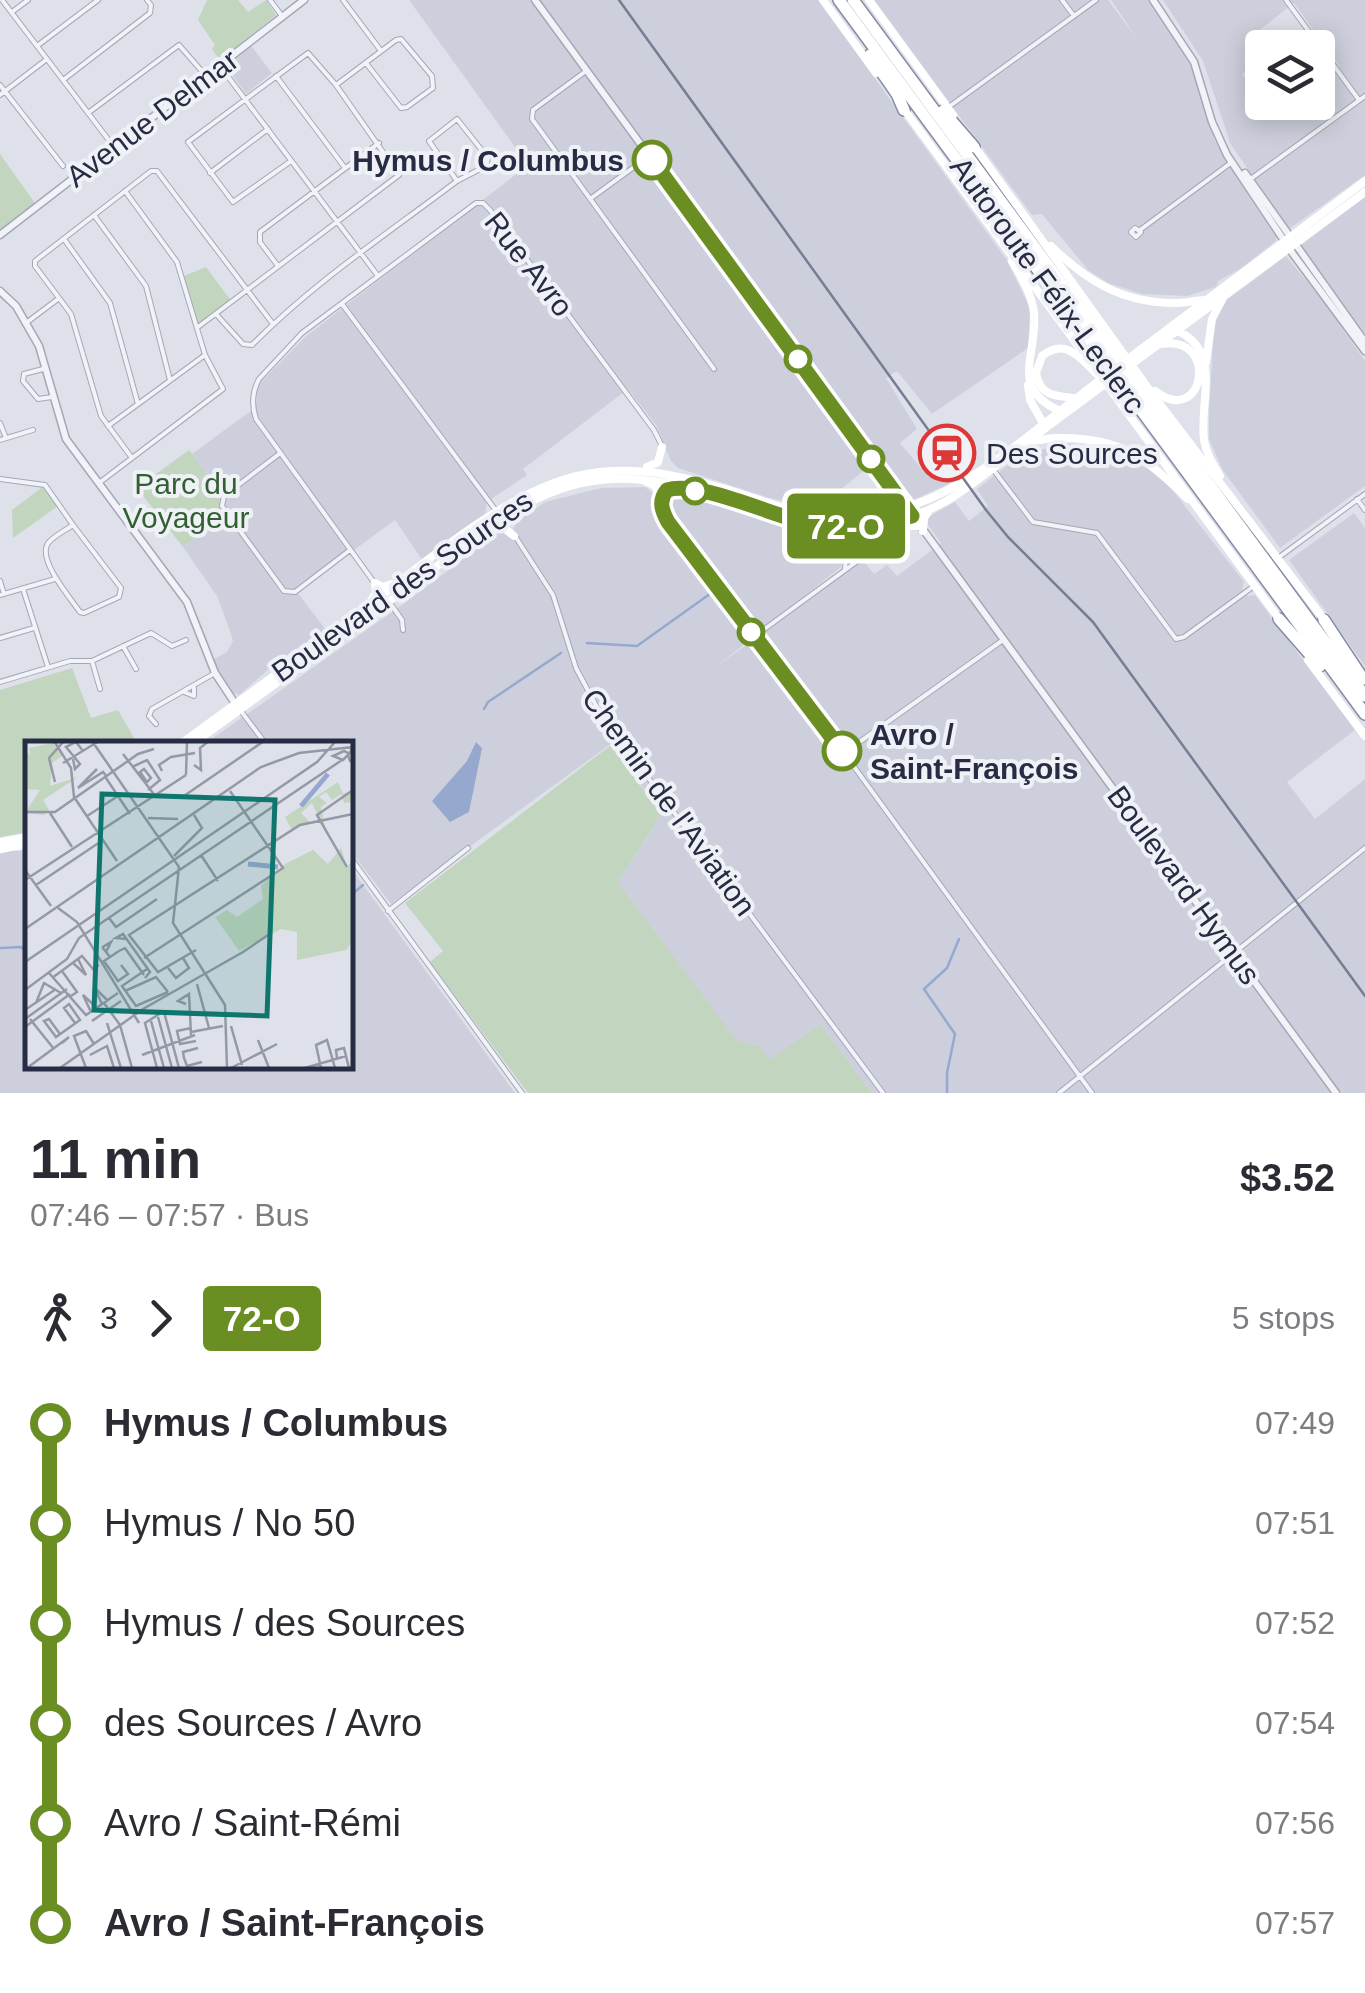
<!DOCTYPE html>
<html lang="en">
<head>
<meta charset="utf-8">
<style>
	:root { --surface:#fff; --page:#f2f2f3; --text:#2b2b33; --muted:#7c7c81 }
	body { margin:0; font-family:Helvetica,sans-serif; background:var(--page); color:var(--text); height:100vh; display:flex; flex-direction:column; font-size:38px; white-space:nowrap }
	* { box-sizing:border-box; margin:0 }
	p { font-size:32px; color:var(--muted) }
	.icon { flex:none; width:55px; height:55px; fill:none; stroke:currentColor; stroke-width:2; stroke-linecap:round; stroke-linejoin:round }
	.map { position:relative; height:1093px; overflow:hidden }
	.sheet { display:flex; flex-direction:column; background:var(--surface); flex:1 }
	.sheet>* { flex:none }
	.badge { padding:0 20px; border-radius:8px; font-size:35px; line-height:65px }
	.fabs { position:absolute; left:1245px; top:30px; display:grid; gap:20px }
	.fabs a { display:grid; place-items:center; width:90px; height:90px; border-radius:10px; background:var(--surface); box-shadow:0 5px 25px #0003; font-size:50px }
	.map>.badge { position:absolute; translate:-50% -50%; box-shadow:0 0 0 5px #fff }
	.legs { display:flex; align-items:center; gap:15px; height:110px; padding:0 30px; font-size:32px }
	.legs p { margin-inline-start:auto }
	.head { display:flex; align-items:center; justify-content:space-between; height:170px; padding:0 30px }
	h1 { font-size:55px; font-weight:800; line-height:75px }
	ul { padding:0 30px; list-style:none }
	li { display:flex; align-items:center; gap:35px; height:100px; font-size:38px }
	li i { display:grid; place-items:center; width:15px; height:100%; margin:0 12px; background:currentColor }
	li i::after { content:''; width:25px; height:25px; margin:-12px; border:8px solid; border-radius:50%; background:var(--surface) }
	li p { margin-inline-start:auto }
	li:first-child i { background:linear-gradient(#0000 50%,currentColor 0) }
	li:last-child i { background:linear-gradient(currentColor 50%,#0000 0) }
	.map>svg:first-child { display:block }
	.built { fill:#cdd0dc; fill-rule:evenodd }
	.green { fill:#c1d5bf }
	.water { fill:#96a8ce }
	.lines { fill:none; stroke-linecap:round; stroke-linejoin:round }
	.stream { stroke:#96a8ce; stroke-width:2.5 }
	.minor-casing { stroke:#a4a7b5; stroke-width:6 }
	.tertiary-casing { stroke:#a4a7b5; stroke-width:9 }
	.motorway-casing { stroke:#858ba2; stroke-width:14 }
	.minor { stroke:#f2f3f8; stroke-width:4 }
	.tertiary { stroke:#f2f3f8; stroke-width:6 }
	.secondary { stroke:#fff; stroke-width:8 }
	.motorway { stroke:#fff; stroke-width:11 }
	.tram { stroke:#767d95; stroke-width:2.5 }
	.secondary-bridge { stroke:#fff; stroke-width:8 }
	.line-1-casing { stroke:#fff; stroke-width:22 }
	.line-1 { stroke:#6b8e23; stroke-width:15 }
	.stop-1-dot { fill:#fff; stroke:#6b8e23; stroke-width:5 }
	.labels { text-anchor:middle; dominant-baseline:central; stroke-width:8; stroke-linejoin:round; paint-order:stroke }
	.street-label { font-size:30px; fill:#262c43; stroke:#eff1f7 }
	.stop-label { font-size:30px; font-weight:bold; fill:#262c43; stroke:#eff1f7; text-anchor:end }
	.poi-label { font-size:30px; fill:#262c43; stroke:#eff1f7; text-anchor:start }
	.park-label { font-size:30px; fill:#336032; stroke:#eff1f7 }
	.inset-river { fill:none; stroke:#96a8ce; stroke-width:5 }
	.inset-road { fill:none; stroke:#9599a7; stroke-width:2.5 }
	.view { fill:#0f766e; fill-opacity:0.15; stroke:#0f766e; stroke-width:5 }
	.inset-edge { fill:none; stroke:#262c43; stroke-width:5 }
</style>
</head>
<body>
<div class="map">
<svg width="1365" height="1093" viewBox="0 0 1365 1093">
	<rect width="100%" height="100%" fill="#dfe1ea"/>
	<path class="built" d="M409,0H818L1006,259L1030,308L1028,348L932,414L897,371L886,378L917,429L900,443L924,472L940,461L955,481L911,501L878,459L817,509L766,497L678,468L671,461L656,425L628,389L523,469L527,475L487,502L485,515L423,561L395,520L297,592L326,630L282,658L239,695L233,693L212,660L227,652L233,641L230,631L217,596L183,547L226,515L219,505L221,494L192,454L256,407L258,385L305,337L528,165Z
		M874,0H1108L1138,40L1111,0H1148L1183,49L1197,81L1215,141L1264,214L1277,236L1276,241L1240,269L1218,281L1216,287L1187,296L1142,294L1108,283L1088,270L1042,214L1032,215Z
		M1163,0H1365V175L1289,229L1230,143L1203,61ZM1294,3L1340,67L1331,72L1323,61L1318,64V102H1262L1242,74L1262,59V48L1253,35Z
		M251,46L272,73L246,94L225,65Z
		M1365,197V332L1363,333L1300,246Z
		M1286,256L1321,298L1365,361V486L1280,548L1222,469L1209,439V412L1214,323L1219,310L1227,300Z
		M1070,444L1124,452L1142,461L1167,483L1244,582L1242,589L1247,596L1255,595L1355,730L1287,782L1315,819L1365,779V1093H872L820,1024L770,1061L759,1046L737,1042L618,882L661,814L612,743L391,904L350,850V743H206L406,602L499,532L512,534L516,522L545,502L601,488L645,487L660,498L676,493L788,529L844,538L841,567L717,666L863,560L874,574L887,565L897,576L941,543L928,525V517L955,502L969,521L988,506L977,489L1023,453Z
		M1354,513L1365,528V666L1289,560Z
		M10,851H27L28,1066H350V867L515,1093H0V854Z"/>
	<path class="green" d="M207,0H238L248,12L266,0L276,15L220,60L212,49L215,45L198,20Z
		M0,154L37,206L0,235Z
		M206,267L232,302L198,327L184,276Z
		M189,450L221,494L219,505L226,515L183,547L137,488Z
		M45,485L58,506L13,538L12,510Z
		M72,668L91,718L118,710L137,743H28L27,832L0,837V690Z
		M611,745L661,814L618,882L737,1041L759,1046L770,1060L820,1024L872,1093H528L430,962L443,951L405,903Z"/>
	<path class="water" d="M476,742L482,748L469,812L450,822L432,801L467,761Z"/>
	<g class="lines">
		<path class="stream" d="M587,643L637,646L714,591
			M484,709L488,702L561,653
			M350,896L363,885
			M0,948L21,947L28,953
			M947,1093V1073L955,1034L924,989L947,968L959,939"/>
		<g class="minor-casing">
			<path id="minor" d="M2,0L114,147
				M270,0L282,16
				M343,0L381,51
				M1062,0L1074,16
				M1286,0L1359,100
				M12,12L28,0
				M37,46L98,0
				M220,66L378,276
				M586,71L533,110L532,119L714,369
				M276,76L345,168
				M63,80L150,13L151,5L147,0
				M0,85L63,166
				M336,85L396,40L401,39L432,76L433,88L407,107L401,108L366,63
				M0,95L47,59
				M950,106L1096,0
				M88,113L179,45L206,76
				M210,173L268,129
				M1252,178L1365,96
				M590,199L649,156
				M94,215L146,286L170,380
				M1135,228L1141,232L1136,237L1131,232Z
				M1140,230L1232,162
				M64,239L110,303L138,404
				M278,266L260,242V232L379,143
				M342,304L497,512
				M216,314L243,344L252,345C313,283 387,234 457,181L486,166L488,158L457,119L429,141L457,181
				M26,323L58,299
				M198,327L399,175L336,85L308,53L188,142L233,202L291,161
				M43,369L24,374L23,381L38,399L52,397
				M0,423L6,438
				M108,426L205,355
				M0,440L33,430
				M279,454L224,496L222,506L284,591L295,592L350,550
				M132,458L101,416L71,314L35,266V261L151,171H157L273,324
				M992,468L1033,522L1097,533L1176,639L1184,637L1254,586
				M0,479L45,485L73,525
				M99,483L223,389L205,355L177,262L125,191
				M1357,499L1365,510
				M661,505L670,525L844,753L1092,1093
				M73,525L121,588L119,597L84,613L80,612C71,599 39,562 47,545C50,538 66,530 73,525Z
				M515,536L553,595L576,668L600,713L883,1093
				M1278,558L1365,494
				M0,581L4,594
				M373,581L256,419C251,404 252,392 259,379L302,333L476,203H483L490,210L654,430L662,446
				M23,589L48,667
				M0,595L55,579
				M388,600L402,620L403,630
				M755,636L863,557L866,548L861,541L853,539L847,544L845,569
				M0,638L34,628
				M123,646L136,669
				M92,661L100,689
				M0,682L70,661H92L151,633L172,646L186,640
				M184,692L194,696V688
				M241,711L265,743
				M156,724L149,716L152,709L215,673
				M844,753L1003,640
				M350,857L522,1093
				M388,911L468,848
				M1059,1093L1365,848"/>
		</g>
		<g class="tertiary-casing">
			<path id="tertiary" d="M535,0L1336,1093
				M1153,0L1194,62L1212,122L1227,155L1293,254L1365,351
				M1245,173L1365,342
				M0,235L304,0
				M0,291L16,306L39,346L66,439L187,602L215,673L236,705"/>
		</g>
		<g class="motorway-casing">
			<path id="motorway" d="M839,0L1365,714
				M853,0L1365,696
				M870,55L897,94L904,110
				M943,111L974,147
				M1279,619L1320,666
				M1324,620L1363,679"/>
		</g>
		<use href="#minor" class="minor"/>
		<use href="#tertiary" class="tertiary"/>
		<path class="secondary" d="M823,0L876,73
			M869,0L953,115
			M903,108C1029,278 1154,449 1280,620
			M972,143L1156,399L1326,622
			M1051,246C1087,281 1121,302 1172,303C1183,304 1194,300 1205,300
			M1012,261C1021,277 1032,294 1034,313C1038,355 1008,388 1060,411
			M1173,329C1224,348 1199,399 1204,440C1206,453 1213,464 1220,476
			M1140,350L1365,181
			M1144,355L1365,192
			M1206,362L1212,319L1222,300
			M1028,385L1030,400L1043,423
			M1155,391C1204,429 1220,335 1162,344
			M1074,398C1055,396 1040,396 1036,373L1042,356C1066,337 1080,358 1098,375
			M1027,441C1038,441 1048,438 1058,438C1122,437 1145,458 1188,499
			M647,467L658,462L662,447
			M643,480L655,486L660,496
			M661,505L665,491L680,488
			M888,512L895,504V492
			M881,526H920
			M492,530L503,527L514,536
			M923,531L924,518L928,512
			M372,599L376,593L375,583L383,587L392,584
			M1308,660L1365,736
			M182,743C243,698 305,654 366,608C424,563 505,493 577,476C636,462 691,478 748,496C772,504 796,513 821,516C933,530 1015,443 1099,381
			M194,743L506,516C589,462 653,475 740,503C764,511 788,520 813,524C847,529 880,525 912,516C949,505 978,479 1009,456C1037,434 1066,413 1094,392
			M0,842L28,837
			M0,849L28,844"/>
		<use href="#motorway" class="motorway"/>
		<path class="tram" d="M619,0L986,510L1008,537L1093,622L1365,996"/>
		<path class="secondary-bridge" d="M1099,381L1140,350
			M1094,392L1144,355"/>
	</g>
	<g class="lines">
		<g class="line-1-casing">
			<path id="line-1" d="M652,160L912,516C879,524 845,530 811,524C774,517 700,480 667,490C658,501 662,511 668,522L842,751"/>
		</g>
		<use href="#line-1" class="line-1"/>
	</g>
	<defs>
		<g id="station-ring" transform="scale(2.875)"><circle r="9.5" fill="#eff1f7" stroke="#dd3736" stroke-width="1.5"/><path d="M-3-6H3Q5-6 5-4V2Q5 4 3 4L4.5 6H3L1.5 4h-3L-3 6H-4.5L-3 4Q-5 4-5 2V-4Q-5-6-3-6ZM-3.5-4v3h7v-3ZM-3.5 1v1.5H-2V1ZM2 1v1.5H3.5V1Z" fill="#dd3736"/></g>
	</defs>
	<g fill-rule="evenodd">
		<use href="#station-ring" x="947" y="453"/>
	</g>
	<g class="stop-1-dot">
		<circle cx="652" cy="160" r="18"/>
		<circle cx="798" cy="359" r="12"/>
		<circle cx="871" cy="459" r="12"/>
		<circle cx="695" cy="491" r="12"/>
		<circle cx="751" cy="632" r="12"/>
		<circle cx="842" cy="751" r="18"/>
	</g>
	<g class="labels">
		<g class="street-label">
			<text transform="translate(152 118) rotate(-37)">Avenue Delmar</text>
			<text transform="translate(529 264) rotate(52)">Rue Avro</text>
			<text transform="translate(1048 285) rotate(54)">Autoroute Félix-Leclerc</text>
			<text transform="translate(402 586) rotate(-35)">Boulevard des Sources</text>
			<text transform="translate(669 802) rotate(54)">Chemin de l'Aviation</text>
			<text transform="translate(1184 885) rotate(54)">Boulevard Hymus</text>
		</g>
		<g class="stop-label">
			<text x="624" y="160">Hymus / Columbus</text>
			<text x="870" y="734" text-anchor="start">Avro /<tspan x="870" dy="34">Saint-François</tspan></text>
		</g>
		<g class="poi-label">
			<text x="986" y="453">Des Sources</text>
		</g>
		<g class="park-label">
			<text x="186" y="483">Parc du<tspan x="186" dy="34">Voyageur</tspan></text>
		</g>
	</g>
	<g transform="translate(25 741)">
		<rect width="328" height="328" fill="#dfe1ea"/>
		<path d="M28,2L37,15L27,22L25,45L53,36L18,59L24,69L19,74L0,72L15,49L0,48V10L6,15L4,7ZM313,41L318,53L327,50V61L319,62L316,53L307,59L301,51L294,56L302,62L296,66L302,95L287,62L276,72L285,81L267,89L260,76ZM316,107L322,126L327,120V201L321,209L272,219V191L256,188L214,210L190,176L202,169L212,176L238,158L236,145L260,123L288,109L303,123Z" fill="#c1d5bf"/>
		<path class="inset-river" d="M276,65L303,33M223,123L253,126"/>
		<path class="inset-road" d="M29,0L46,27L49,56L92,120M67,0L154,126L148,182L200,264L202,327M328,6L324,13H323V14L318,19L308,15L319,10L323,12V14L325,20L328,19M98,13L131,56M48,18L50,28L55,23L41,6L51,1L58,10M38,22L74,0M169,24L176,29L175,7L184,0M107,26L122,19L135,39L123,49M72,28L53,47L78,31L82,36M119,28L126,37L122,41L115,31ZM137,30L134,24L146,16L170,12M161,34L162,0M81,37L105,73M30,41L24,17L39,0M156,57L239,0M0,71H30L113,13L129,8M25,72L47,106M62,75L93,55M123,77L153,78M176,114L193,140M149,115L177,87L169,74M322,126L292,74L328,49M0,129L26,165M0,139L161,34M11,144L78,99M33,167L52,181L114,282M84,177L91,186L132,158M0,188L236,26L274,12L328,6M101,198L91,197L98,193L125,231L120,237M171,209L133,231L104,194L275,84L328,73M94,210L79,220L93,240L103,233L96,224M94,210L100,207L119,234M81,211L86,201L78,206V207L85,216M119,217L258,127L205,50M0,221L292,21L311,0M48,222L61,234L53,218M143,227L151,237L164,227L158,217M122,228L97,245L111,265L143,251M37,230L52,251L46,255M24,232L61,274L93,252M27,237L57,215L68,228L74,224M172,243L184,287M0,249L42,218L54,197L317,19M100,250L131,236L143,251M11,262L19,242L36,252M79,262L95,284L107,327M77,263L69,246L82,259M161,263L153,260L164,253L166,294M0,269L31,248M66,271L58,254L72,267M139,271L154,327M133,276L147,327M0,278L42,248M5,278L29,308M67,280L96,260M126,280L139,327M82,282L96,327M206,285L217,324M0,286L45,253M166,287L152,290L155,303L171,300M166,291L198,285M35,293L24,278L19,280L31,296L55,279L44,263L39,267L50,282M233,299L244,327M173,307L158,311L159,317L162,325L177,321M65,314L82,305L89,327M117,314L170,294M312,317L311,309L319,307L324,327M2,327L44,296L37,302M35,327L118,268L218,211L246,192V182M61,327L49,295L61,290L69,303M132,327L120,282L139,270M206,327L252,303M280,327L321,315M296,327L291,304L302,299L310,327"/>
		<path class="view" d="M77,53L250,59L242,275L69,269Z"/>
		<rect width="328" height="328" class="inset-edge"/>
	</g>
</svg>
<div class="fabs">
<a><svg class="icon" aria-label="layers" viewBox="0 0 24 24"><path d="M12 4l9 5-9 5-9-5zM3 14l9 5 9-5"/></svg></a>
</div>
<b class="badge" style="left:846px;top:526px;background:#6b8e23;color:#fff">72-O</b>
</div>
<section class="sheet">
<div class="head"><div><h1>11 min</h1><p>07:46 – 07:57 · Bus</p></div><b>$3.52</b></div>
<div class="legs"><svg class="icon" aria-label="walk" viewBox="0 0 24 24"><circle cx="13" cy="4" r="2"/><path d="M13 8l-2 6 4 7M11 14l-3 7M7 12l3-4h3l4 4"/></svg>3<svg class="icon" aria-label="forward" viewBox="0 0 24 24"><path d="M9 5l7 7-7 7"/></svg><b class="badge" style="background:#6b8e23;color:#fff">72-O</b><p>5 stops</p></div>
<ul>
<li><i style="color:#6b8e23"></i><b>Hymus / Columbus</b><p>07:49</p></li>
<li><i style="color:#6b8e23"></i><span>Hymus / No 50</span><p>07:51</p></li>
<li><i style="color:#6b8e23"></i><span>Hymus / des Sources</span><p>07:52</p></li>
<li><i style="color:#6b8e23"></i><span>des Sources / Avro</span><p>07:54</p></li>
<li><i style="color:#6b8e23"></i><span>Avro / Saint-Rémi</span><p>07:56</p></li>
<li><i style="color:#6b8e23"></i><b>Avro / Saint-François</b><p>07:57</p></li>
</ul>
</section>
</body>
</html>
